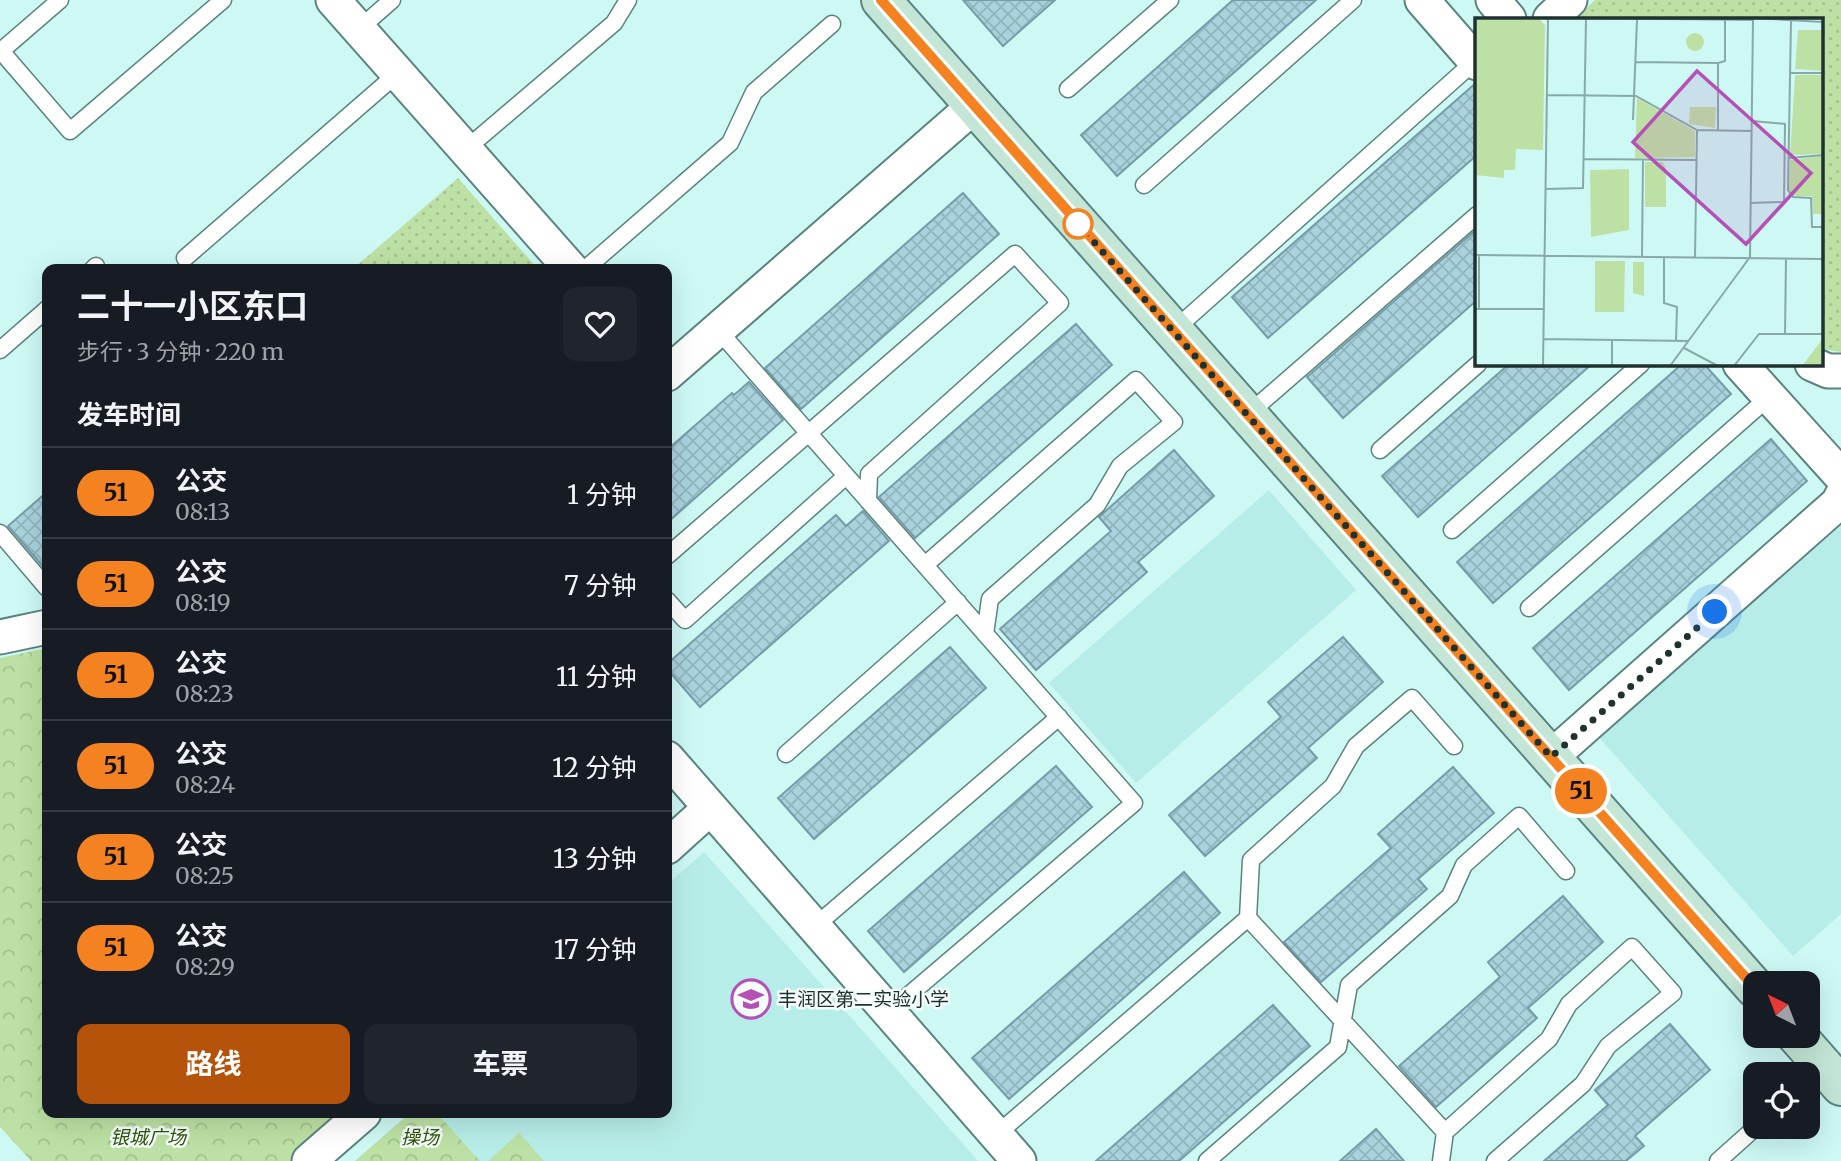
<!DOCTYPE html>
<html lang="zh">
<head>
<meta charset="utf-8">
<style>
	:root { --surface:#171b24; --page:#20242c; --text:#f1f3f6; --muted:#9ea1a6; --line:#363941; --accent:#b45309 }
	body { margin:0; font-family:Merriweather,"Noto Sans SC",serif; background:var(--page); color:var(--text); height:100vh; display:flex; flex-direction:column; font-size:26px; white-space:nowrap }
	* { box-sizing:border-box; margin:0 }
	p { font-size:23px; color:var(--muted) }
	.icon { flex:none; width:38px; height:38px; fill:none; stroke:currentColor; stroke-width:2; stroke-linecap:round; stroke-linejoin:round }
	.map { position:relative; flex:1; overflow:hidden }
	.details { position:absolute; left:42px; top:264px; width:630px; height:854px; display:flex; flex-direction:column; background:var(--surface); border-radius:14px; box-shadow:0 7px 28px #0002 }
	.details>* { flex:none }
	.badge { padding:0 14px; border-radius:23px; font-size:24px; line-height:46px }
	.needle { width:46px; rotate:318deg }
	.tools { position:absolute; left:1743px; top:971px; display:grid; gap:14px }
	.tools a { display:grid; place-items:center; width:77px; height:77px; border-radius:14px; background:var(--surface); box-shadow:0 7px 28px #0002; font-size:35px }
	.you { position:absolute; width:35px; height:35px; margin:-18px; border:5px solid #fff; border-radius:50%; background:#1a73e8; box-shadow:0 0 0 10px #1a73e833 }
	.map>.badge { position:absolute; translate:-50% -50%; box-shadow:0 0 0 4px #fff }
	h2 { padding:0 35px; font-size:26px; line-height:63px }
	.round { display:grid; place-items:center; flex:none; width:74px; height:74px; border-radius:14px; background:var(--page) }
	.headline { display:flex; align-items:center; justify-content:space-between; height:119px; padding:0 35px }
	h1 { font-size:33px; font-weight:700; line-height:52px }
	.button { display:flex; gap:14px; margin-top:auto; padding:14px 35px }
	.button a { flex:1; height:80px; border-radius:14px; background:var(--accent); color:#fff; font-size:28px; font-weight:700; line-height:80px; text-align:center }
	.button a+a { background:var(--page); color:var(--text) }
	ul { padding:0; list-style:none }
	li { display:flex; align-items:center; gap:21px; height:91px; padding:0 35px; border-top:2px solid var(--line) }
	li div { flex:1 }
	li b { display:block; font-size:26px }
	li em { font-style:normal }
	li .badge { min-width:77px; font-weight:700; text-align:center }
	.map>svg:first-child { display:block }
	.built { fill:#b7ede8 }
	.grass { fill:url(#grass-dots) }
	.park { fill:url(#park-crowns) }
	.building { fill:url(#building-cross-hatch); stroke:#769da7; stroke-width:2 }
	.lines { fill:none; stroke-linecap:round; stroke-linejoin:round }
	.lane-casing { stroke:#5b8480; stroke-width:19 }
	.street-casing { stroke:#5b8480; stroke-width:37 }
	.secondary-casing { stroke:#5b8480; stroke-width:42 }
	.lane { stroke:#fff; stroke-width:16 }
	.street { stroke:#fff; stroke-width:33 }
	.secondary { stroke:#c3e6d6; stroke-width:38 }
	.line-casing { stroke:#fff; stroke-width:16 }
	.line { stroke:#f58220; stroke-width:10 }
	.walk { stroke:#203230; stroke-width:7; stroke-dasharray:0 12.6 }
	.stop-dot { fill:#fff; stroke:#f58220; stroke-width:3.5 }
	.labels { text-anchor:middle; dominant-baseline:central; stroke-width:5; stroke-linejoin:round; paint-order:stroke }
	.poi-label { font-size:19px; fill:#203230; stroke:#f5fdfc; text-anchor:start }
	.park-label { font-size:19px; font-style:italic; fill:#315507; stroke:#f5fdfc }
	.inset-road { fill:none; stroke:#88a9a6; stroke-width:2 }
	.view { fill:#b551b6; fill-opacity:0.15; stroke:#b551b6; stroke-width:3.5 }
	.inset-edge { fill:none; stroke:#203230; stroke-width:3.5 }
</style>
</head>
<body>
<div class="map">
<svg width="1841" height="1161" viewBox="0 0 1841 1161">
	<defs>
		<pattern id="grass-dots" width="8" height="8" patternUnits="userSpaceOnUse" patternTransform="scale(1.75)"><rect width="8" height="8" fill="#bde1a4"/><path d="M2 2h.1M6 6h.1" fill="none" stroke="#a2c28e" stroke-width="1.8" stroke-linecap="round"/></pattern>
		<pattern id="park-crowns" width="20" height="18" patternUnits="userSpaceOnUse" patternTransform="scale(1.75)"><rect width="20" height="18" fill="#bde1a4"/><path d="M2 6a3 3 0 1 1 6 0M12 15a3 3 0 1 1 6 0" fill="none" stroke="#a2c28e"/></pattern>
		<pattern id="building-cross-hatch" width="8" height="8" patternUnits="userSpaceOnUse" patternTransform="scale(1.75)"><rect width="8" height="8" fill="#a9d2dd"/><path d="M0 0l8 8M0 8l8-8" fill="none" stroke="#91b5be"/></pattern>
	</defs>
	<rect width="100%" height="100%" fill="#cdf8f4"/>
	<path class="built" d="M1269,490L1356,590L1136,783L1049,683Z
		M1841,525V914L1793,956L1598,736Z
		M704,852L978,1161H355L410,1113H667V885Z"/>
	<path class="grass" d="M1595,0H1841V352L1822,349V19H1575Z
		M458,178L538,269H353Z"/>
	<path class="park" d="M47,648V1113H345L290,1161H31L0,1127V658Z
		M410,1113H437L480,1161H355Z
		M519,1133L544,1161H488Z"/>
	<path class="building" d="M963,0H1055L1003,46Z
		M1233,0H1316L1117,176L1081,135Z
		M1477,82V155L1268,338L1232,297Z
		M963,193L999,234L801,409L765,368Z
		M1477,229V300L1343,418L1307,377Z
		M1076,324L1112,365L915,538L879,497Z
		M1509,364H1592L1418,517L1382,476Z
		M1682,364H1704L1731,394L1493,603L1457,562Z
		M749,382L783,420L667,523V450L732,393L734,395Z
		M1771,439L1807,481L1569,690L1533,648Z
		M1174,450L1214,496L1138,562L1147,572L1036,670L1000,629L1111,531L1099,517Z
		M47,492V571L8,526Z
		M863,511L889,541L700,707L667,669V664L836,515L846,526Z
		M1343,637L1383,682L1308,748L1317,758L1205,856L1169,815L1281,717L1268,702Z
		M950,647L986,688L814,839L778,798Z
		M1056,766L1092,807L904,972L868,931Z
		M1453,767L1494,813L1418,879L1427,889L1321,982L1284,942L1391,848L1378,834Z
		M1184,872L1220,913L1009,1099L972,1058Z
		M1563,896L1603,942L1528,1008L1537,1018L1436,1107L1399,1066L1500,977L1488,962Z
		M1273,1005L1310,1046L1179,1161H1096Z
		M1670,1024L1710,1070L1635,1136L1644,1146L1626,1161H1544L1608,1105L1595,1090Z
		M1376,1129L1404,1161H1340Z"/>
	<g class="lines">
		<g class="lane-casing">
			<path id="lane" d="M60,0L1,51L70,131L223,0
				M359,29L392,0
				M1068,89L1170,0
				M466,149L614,23L628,0
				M1144,185L1353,0
				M185,258L398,73
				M92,270L96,266
				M584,270L730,143L754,92L832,24
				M718,330L1134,803L889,1012
				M1173,331L1475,61
				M0,350L47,309
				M1247,415L1477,215
				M1380,450L1478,364
				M1452,530L1641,364
				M0,533L47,588
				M667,556L1015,254L1060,303L869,474L868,501
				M925,565L1136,380L1174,422L1120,466L1097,505L990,599L985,634
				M667,600L685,620L846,476
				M1529,608L1769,397
				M786,754L958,602
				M1248,918L1445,1132
				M814,927L1059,717
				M996,1135L1248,918L1251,860L1333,786L1356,746L1412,698L1454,746
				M1207,1161L1338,1047L1349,985L1450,896L1464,865L1519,816L1566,871
				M1441,1161L1445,1132L1549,1039L1569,1004L1632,947L1673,993L1608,1046L1583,1084L1495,1161
				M1718,1161L1756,1127"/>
		</g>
		<g class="street-casing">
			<path id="street" d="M333,0L572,270
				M1422,0L1477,63
				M1493,0L1509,19
				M1550,19L1570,0
				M1740,364L1841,476
				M1812,364L1828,371H1841
				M667,374L974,106
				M0,637L47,627
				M1551,757L1838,503L1841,497
				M667,758L1019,1161
				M667,847L710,808
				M309,1161L364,1113"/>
		</g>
		<g class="secondary-casing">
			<path id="secondary" d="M881,0L1755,988
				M1797,1036L1841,1086"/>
		</g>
		<use href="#lane" class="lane"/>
		<use href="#street" class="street"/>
		<use href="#secondary" class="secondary"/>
	</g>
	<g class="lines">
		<g class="line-casing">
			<path id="line" d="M881,0L1755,988"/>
		</g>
		<use href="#line" class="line"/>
		<path class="walk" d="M1078,224L1551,757L1715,612"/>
	</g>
	<defs>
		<g id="school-ring" transform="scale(2.0125)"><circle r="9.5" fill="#f5fdfc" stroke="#b551b6" stroke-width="1.5"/><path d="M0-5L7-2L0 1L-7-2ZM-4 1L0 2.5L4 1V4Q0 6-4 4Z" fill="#b551b6"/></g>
	</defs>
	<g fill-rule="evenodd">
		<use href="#school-ring" x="751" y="999"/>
	</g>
	<circle class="stop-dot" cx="1078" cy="224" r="14"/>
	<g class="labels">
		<g class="poi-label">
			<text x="778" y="999">丰润区第二实验小学</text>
		</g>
		<g class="park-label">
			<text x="148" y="1137">银城广场</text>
			<text x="420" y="1137">操场</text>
		</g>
	</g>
	<g transform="translate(1475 18)">
		<rect width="348" height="348" fill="#cdf8f4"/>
		<path d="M323,12H348V53L320,51ZM320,57H348V136L315,137ZM215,89H241L240,110L214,106ZM348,138V196H338L337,178H318L314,172L315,142ZM154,151V212L116,219L115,152ZM158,244H169V278L158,275Z" fill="#bde1a4"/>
		<path d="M348,320V348H327L343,327Z" fill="#bde1a4"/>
		<path d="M0,2H65L70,7L68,132L41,131L40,152H29V160L0,157ZM211 24a9 9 0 1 1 18 0a9 9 0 1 1-18 0ZM162,80L220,113V139L160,140ZM170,144H188L191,151V189H170ZM120,243H150L149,294H120Z" fill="#bde1a4"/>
		<path class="inset-road" d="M102,0L278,2L275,239L195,348M278,0L349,4M316,3L313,172L318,179L336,180L337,209H349M161,44L243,45V113M243,45L250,43V2M316,55H349M72,77L161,78L222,112L276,113M158,102L162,2M314,140L349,137M109,141L221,142M71,171L108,170L111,1M276,185L309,184L310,106L277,103M0,237L349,241M167,239L168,141M189,239V285L202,289L201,323M220,239L222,112M4,290V237M0,291H69M310,316L311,240M69,321L214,323M209,330L243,348M68,348L73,0M137,348V322M259,348L284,316H349"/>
		<path class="view" d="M222,53L336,155L271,226L158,124Z"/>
		<rect width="348" height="348" class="inset-edge"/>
	</g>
</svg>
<div class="tools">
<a><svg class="needle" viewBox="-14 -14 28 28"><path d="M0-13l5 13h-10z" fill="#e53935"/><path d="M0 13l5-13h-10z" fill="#9ea1a6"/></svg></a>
<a><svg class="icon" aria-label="locate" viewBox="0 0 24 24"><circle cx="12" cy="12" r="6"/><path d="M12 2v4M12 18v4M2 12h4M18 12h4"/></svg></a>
</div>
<div class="you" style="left:1715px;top:612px"></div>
<b class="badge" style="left:1581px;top:791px;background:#f58220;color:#111">51</b>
<section class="details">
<div class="headline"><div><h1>二十一小区东口</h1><p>步行 · 3 分钟 · 220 m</p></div><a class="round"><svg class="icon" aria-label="heart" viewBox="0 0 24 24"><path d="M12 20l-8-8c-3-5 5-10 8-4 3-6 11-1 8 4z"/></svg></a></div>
<h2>发车时间</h2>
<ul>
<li><span class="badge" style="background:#f58220;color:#111">51</span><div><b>公交</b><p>08:13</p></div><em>1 分钟</em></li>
<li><span class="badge" style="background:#f58220;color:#111">51</span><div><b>公交</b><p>08:19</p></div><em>7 分钟</em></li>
<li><span class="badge" style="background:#f58220;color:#111">51</span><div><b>公交</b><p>08:23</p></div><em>11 分钟</em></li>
<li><span class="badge" style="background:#f58220;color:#111">51</span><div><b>公交</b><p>08:24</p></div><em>12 分钟</em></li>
<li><span class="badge" style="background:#f58220;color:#111">51</span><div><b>公交</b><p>08:25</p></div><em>13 分钟</em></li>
<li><span class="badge" style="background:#f58220;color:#111">51</span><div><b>公交</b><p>08:29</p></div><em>17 分钟</em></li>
</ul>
<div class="button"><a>路线</a><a>车票</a></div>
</section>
</div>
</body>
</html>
